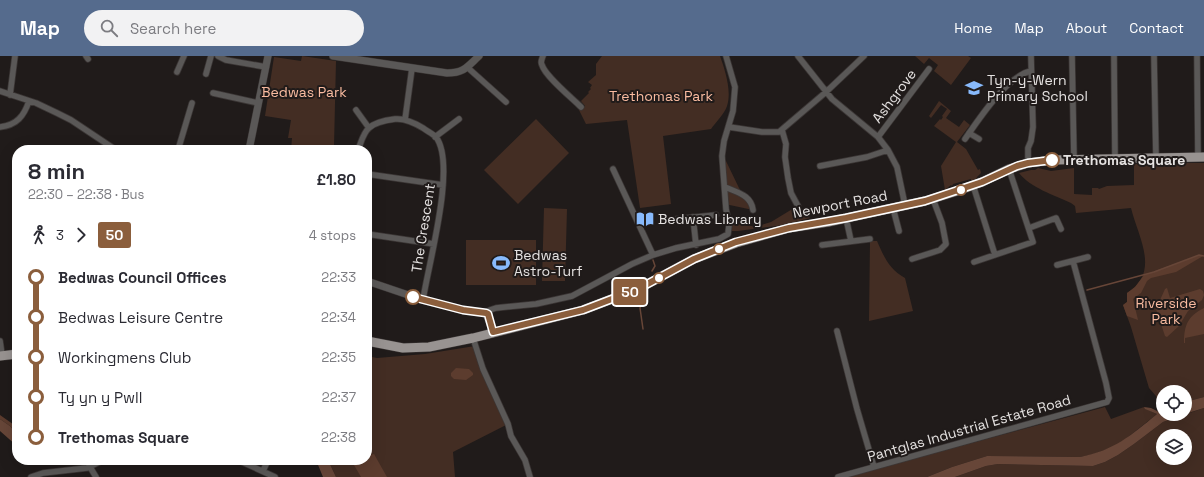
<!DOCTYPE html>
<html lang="en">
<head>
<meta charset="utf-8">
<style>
	:root { --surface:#fff; --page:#f2f2f3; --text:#2b2b33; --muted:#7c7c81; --accent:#556b8d }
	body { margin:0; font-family:"Space Grotesk",sans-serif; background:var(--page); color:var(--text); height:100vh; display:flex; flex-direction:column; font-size:15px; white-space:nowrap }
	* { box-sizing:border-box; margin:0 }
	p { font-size:13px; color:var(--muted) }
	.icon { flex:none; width:22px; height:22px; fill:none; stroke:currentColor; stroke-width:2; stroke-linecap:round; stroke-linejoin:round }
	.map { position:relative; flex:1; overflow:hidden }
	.panel { position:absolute; left:12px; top:89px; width:360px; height:320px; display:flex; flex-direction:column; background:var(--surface); border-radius:16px; box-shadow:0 4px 16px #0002 }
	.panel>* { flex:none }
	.badge { padding:0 8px; border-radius:3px; font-size:14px; line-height:26px }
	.tools { position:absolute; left:1156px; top:329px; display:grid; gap:8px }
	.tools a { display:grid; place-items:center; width:36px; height:36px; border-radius:50%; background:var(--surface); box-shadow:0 4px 16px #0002; font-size:20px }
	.map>.badge { position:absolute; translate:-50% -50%; box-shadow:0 0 0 2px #fff }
	.legs { display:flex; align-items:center; gap:6px; height:44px; padding:0 16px; font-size:13px }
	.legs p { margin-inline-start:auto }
	.headline { display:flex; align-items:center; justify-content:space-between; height:68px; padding:0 16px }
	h1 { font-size:22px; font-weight:800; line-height:30px }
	ul { padding:0 16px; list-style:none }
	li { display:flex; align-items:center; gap:14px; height:40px; font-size:15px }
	li i { display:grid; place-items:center; width:6px; height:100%; margin:0 5px; background:currentColor }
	li i::after { content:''; width:10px; height:10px; margin:-5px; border:3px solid; border-radius:50%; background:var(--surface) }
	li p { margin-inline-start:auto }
	li:first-child i { background:linear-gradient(#0000 50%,currentColor 0) }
	li:last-child i { background:linear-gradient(currentColor 50%,#0000 0) }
	header { display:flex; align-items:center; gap:24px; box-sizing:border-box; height:56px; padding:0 20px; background:var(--accent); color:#fff }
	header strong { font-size:19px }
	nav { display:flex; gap:22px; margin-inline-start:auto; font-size:14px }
	.search { width:280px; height:36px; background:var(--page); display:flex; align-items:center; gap:10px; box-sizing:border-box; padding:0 14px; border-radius:22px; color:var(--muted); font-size:15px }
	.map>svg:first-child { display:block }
	.green { fill:#432d23; fill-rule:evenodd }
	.forest { fill:#5c3c2e }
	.water { fill:#674638 }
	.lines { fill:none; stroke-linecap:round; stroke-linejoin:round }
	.stream { stroke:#674638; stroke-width:1.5 }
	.minor-casing { stroke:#3c3736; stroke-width:7 }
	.tertiary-casing { stroke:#3c3736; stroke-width:8 }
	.primary-casing { stroke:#3c3736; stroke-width:10 }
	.minor { stroke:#5a5857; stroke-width:5.5 }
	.tertiary { stroke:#5a5857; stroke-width:7 }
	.primary { stroke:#989391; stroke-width:9 }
	.line-1-casing { stroke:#fff; stroke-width:9 }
	.line-1 { stroke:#8b5e3c; stroke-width:6 }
	.stop-1-dot { fill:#fff; stroke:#8b5e3c; stroke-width:2 }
	.labels { text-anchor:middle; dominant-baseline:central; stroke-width:4; stroke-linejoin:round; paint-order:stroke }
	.poi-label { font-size:14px; fill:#e5e2e1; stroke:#201b1a; text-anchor:start }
	.park-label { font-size:14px; fill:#f9bba0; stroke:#201b1a }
	.street-label { font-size:14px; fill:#e5e2e1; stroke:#201b1a }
	.stop-label { font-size:14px; font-weight:bold; fill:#e5e2e1; stroke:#201b1a; text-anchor:start }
</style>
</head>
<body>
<header>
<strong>Map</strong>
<div class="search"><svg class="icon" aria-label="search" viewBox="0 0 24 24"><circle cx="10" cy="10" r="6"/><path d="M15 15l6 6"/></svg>Search here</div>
<nav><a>Home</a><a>Map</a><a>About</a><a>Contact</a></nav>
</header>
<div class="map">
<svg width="1204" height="421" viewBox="0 0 1204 421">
	<rect width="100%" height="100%" fill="#201b1a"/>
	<path class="green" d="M302,0L336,5L334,90L291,94L292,82H288L291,64L265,60L274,1L301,5Z
		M602,0H720C725,14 732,35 727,50C725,57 716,66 711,73L663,80L671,148L640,152L627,64L586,68L579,54L585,50L581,45L589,37L588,36L591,33L590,32L592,29L588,26L596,19V8Z
		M915,0H968L971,2L951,29L934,15L938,9L929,2L924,8Z
		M939,45L951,55L946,62L959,71L964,64L970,69L957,86L966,93L978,114L980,113L981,117L977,121L976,124L971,125V123L953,128L952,130L951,129L945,134L941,110L956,86L934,70L940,63L941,64L943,61L942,60L947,53L941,49L931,62L929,60Z
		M536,63L569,97L518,148L484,114Z
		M722,103L726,105L739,132L753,154L725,148Z
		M1161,107H1204V341L1185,346V336H1163V355L1159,356L1156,340L1149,332L1131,271L1123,249L1127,246V237C1161,216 1138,181 1131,152L1076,157L1075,150L1071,147C1054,139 1031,132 1019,117L1031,114H1035L1038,112L1051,115L1074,112V138L1092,139V132H1098L1099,133L1107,130L1134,129V108Z
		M544,152L567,153L565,225H542Z
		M794,152L798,155L800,154L810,162L784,169L738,175H732L730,172L734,165L755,171L771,166Z
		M466,184H536V229H466Z
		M870,185H877C884,201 889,213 905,222L913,255L869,265Z
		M475,290L508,368L453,396L455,421H336L328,404H367V300L377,302L425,298Z
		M17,308V351L13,309Z
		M1105,351L1111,363L1144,351L1146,353L1157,358L1118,389L1094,398L1080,401L987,400L952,411L927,421H845Z
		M1204,352V421H955L986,410L998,408L1093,410L1105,406L1118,399L1134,388L1163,366ZM1163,380H1185V402H1163Z"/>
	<path class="forest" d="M1199,199L1203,200L1176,216L1151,222L1147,225L1141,237L1133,243L1138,264L1127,260L1123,249L1127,246V237L1135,231L1144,219Z
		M1167,232L1170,242L1200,233L1203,235L1204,239L1202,244L1188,255L1179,270L1167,281L1165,280L1156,253L1165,233Z
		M1204,252V278L1185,282V287H1184C1184,269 1188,260 1204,252Z
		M456,312L469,313L473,317V319L466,324L454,323L451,320V317Z
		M0,359L17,371V378L10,370L0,363Z
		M374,398L387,421H361L351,404H367V400Z"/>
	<path class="water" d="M1204,341V352L1185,358V346Z
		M1144,351L1151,352L1159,356L1163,355V358H1185L1163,366L1134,388L1118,399L1105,406L1093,410L998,408L986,410L955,421H927L952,411L987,400L1080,401C1115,394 1130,380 1157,358L1145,353Z
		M0,363L10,370L17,378V390L0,375Z
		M36,404H78C64,407 50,408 36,404Z
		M316,404H328L336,421H323Z"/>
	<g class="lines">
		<path class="stream" d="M652,215L655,210L653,204
			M1087,234L1154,216L1199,199L1204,200
			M642,237L643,244L640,252L643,273"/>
		<g class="minor-casing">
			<path id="minor" d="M86,0L88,3
				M218,0L226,4L266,11
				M543,0C542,3 540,6 542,9C545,20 572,42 581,51
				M798,0L832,43L878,81L888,94L897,111L905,149
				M1072,0L1074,104
				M1114,0L1115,103
				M1154,0L1156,102
				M1197,0L1198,102
				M467,11L506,46
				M177,16L184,0
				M206,18L211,0
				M0,35L36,47L57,57L71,64L116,94
				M213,37L258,47
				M10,39L15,0
				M356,54L369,72
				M405,64L412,12
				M0,71C17,69 24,60 29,45
				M729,71L762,76H779L826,36L864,0
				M782,74L786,88L785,101L788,122L791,137L798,150
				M969,77L979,83
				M435,81L459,63
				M878,81L929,13
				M965,83C979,63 1007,20 1031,15
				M178,94L192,47
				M358,94C361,87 363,77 369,72C374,67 387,64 395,63C405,62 415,67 423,72C427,75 433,78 436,81C457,109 428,209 423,244
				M1028,107V92L1031,85L1033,71L1031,0
				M820,110L867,101L888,94
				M613,113L653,199
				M367,118L443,129
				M973,129L995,199
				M725,131C738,137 751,139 753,154
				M893,152L899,175
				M693,161L696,189
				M846,162L851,185
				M677,163L716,159
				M1029,172L1056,162L1061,173
				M367,178L434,188
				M822,189L870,183
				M912,203L940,194L946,188L942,167L933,143
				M974,206L1033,186L1009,113
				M1057,209L1088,201
				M486,257L490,254L496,252L536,248L572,240L632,208L653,199L676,192L719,183L728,178L729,169L726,153L722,100L724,85L733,55L735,31L726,0
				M837,275L857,353L874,411
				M473,282L483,313L508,368L511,380L525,404L530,421
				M0,285L2,299
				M238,404L275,421
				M90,411L96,421
				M263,415L268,404
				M31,421L43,417L87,412L103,404
				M838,421L1107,346L1109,342L1106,327L1073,205"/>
		</g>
		<g class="tertiary-casing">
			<path id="tertiary" d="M333,0L447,17C464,17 467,11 479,0
				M249,94L268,0
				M367,225L423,244L463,254L486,257L493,276"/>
		</g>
		<g class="primary-casing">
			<path id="primary" d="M367,285L403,292L429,291L473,282L583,254L638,233L694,203L736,187L789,172L828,166L925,145L957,135L982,126L1009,113L1028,107L1053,104L1204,101
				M0,300L17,298"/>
		</g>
		<use href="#minor" class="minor"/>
		<use href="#tertiary" class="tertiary"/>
		<use href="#primary" class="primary"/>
	</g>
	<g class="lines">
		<g class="line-1-casing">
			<path id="line-1" d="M413,241L463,254L486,257L488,258L493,276L583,254L638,233L694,203L736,186L789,172L846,162L925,145L982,126L1017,110L1028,107L1052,104"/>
		</g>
		<use href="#line-1" class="line-1"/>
	</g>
	<defs>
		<g id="school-bare" transform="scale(1.38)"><path d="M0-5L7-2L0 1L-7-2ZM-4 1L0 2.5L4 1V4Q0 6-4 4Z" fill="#88bafc" stroke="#201b1a" stroke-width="2.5" paint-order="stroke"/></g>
		<g id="library-bare" transform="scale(1.38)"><path d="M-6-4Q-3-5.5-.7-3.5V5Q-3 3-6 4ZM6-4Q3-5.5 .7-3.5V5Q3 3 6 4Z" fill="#88bafc" stroke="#201b1a" stroke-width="2.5" paint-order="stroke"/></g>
		<g id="stadium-bare" transform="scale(1.38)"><path d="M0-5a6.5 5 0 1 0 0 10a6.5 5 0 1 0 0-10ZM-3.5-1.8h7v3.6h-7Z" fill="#88bafc" stroke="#201b1a" stroke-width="2.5" paint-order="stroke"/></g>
	</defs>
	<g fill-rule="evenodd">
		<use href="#school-bare" x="974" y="32"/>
		<use href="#library-bare" x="645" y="163"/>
		<use href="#stadium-bare" x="501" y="207"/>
	</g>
	<g class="stop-1-dot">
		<circle cx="1052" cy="104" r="7"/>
		<circle cx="961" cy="134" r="5"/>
		<circle cx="719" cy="193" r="5"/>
		<circle cx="659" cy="222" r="5"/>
		<circle cx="413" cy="241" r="7"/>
	</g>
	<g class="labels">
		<g class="poi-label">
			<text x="987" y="24">Tyn-y-Wern<tspan x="987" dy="16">Primary School</tspan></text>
			<text x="658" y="163">Bedwas Library</text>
			<text x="514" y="199">Bedwas<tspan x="514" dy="16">Astro-Turf</tspan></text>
		</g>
		<g class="park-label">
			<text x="304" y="36">Bedwas Park</text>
			<text x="661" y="40">Trethomas Park</text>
			<text x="1166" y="247">Riverside<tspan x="1166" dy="16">Park</tspan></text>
		</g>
		<g class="street-label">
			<text transform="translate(894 40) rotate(-53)">Ashgrove</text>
			<text transform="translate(840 148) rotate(-11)">Newport Road</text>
			<text transform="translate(423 172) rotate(-81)">The Crescent</text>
			<text transform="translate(969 372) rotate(-16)">Pantglas Industrial Estate Road</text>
		</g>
		<g class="stop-label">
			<text x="1063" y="104">Trethomas Square</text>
		</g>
	</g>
</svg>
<div class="tools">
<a><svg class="icon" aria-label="locate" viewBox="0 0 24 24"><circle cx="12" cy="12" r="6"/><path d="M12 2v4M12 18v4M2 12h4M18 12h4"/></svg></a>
<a><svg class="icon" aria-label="layers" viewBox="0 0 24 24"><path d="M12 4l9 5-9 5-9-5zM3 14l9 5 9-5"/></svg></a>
</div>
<b class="badge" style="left:630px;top:236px;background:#8b5e3c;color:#fff">50</b>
<section class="panel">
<div class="headline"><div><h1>8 min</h1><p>22:30 – 22:38 · Bus</p></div><b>£1.80</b></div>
<div class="legs"><svg class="icon" aria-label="walk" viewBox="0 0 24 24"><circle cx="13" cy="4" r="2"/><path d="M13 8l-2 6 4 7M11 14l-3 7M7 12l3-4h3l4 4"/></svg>3<svg class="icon" aria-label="forward" viewBox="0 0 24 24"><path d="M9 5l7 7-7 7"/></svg><b class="badge" style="background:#8b5e3c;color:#fff">50</b><p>4 stops</p></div>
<ul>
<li><i style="color:#8b5e3c"></i><b>Bedwas Council Offices</b><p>22:33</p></li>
<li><i style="color:#8b5e3c"></i><span>Bedwas Leisure Centre</span><p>22:34</p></li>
<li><i style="color:#8b5e3c"></i><span>Workingmens Club</span><p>22:35</p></li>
<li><i style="color:#8b5e3c"></i><span>Ty yn y Pwll</span><p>22:37</p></li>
<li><i style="color:#8b5e3c"></i><b>Trethomas Square</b><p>22:38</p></li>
</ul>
</section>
</div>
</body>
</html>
